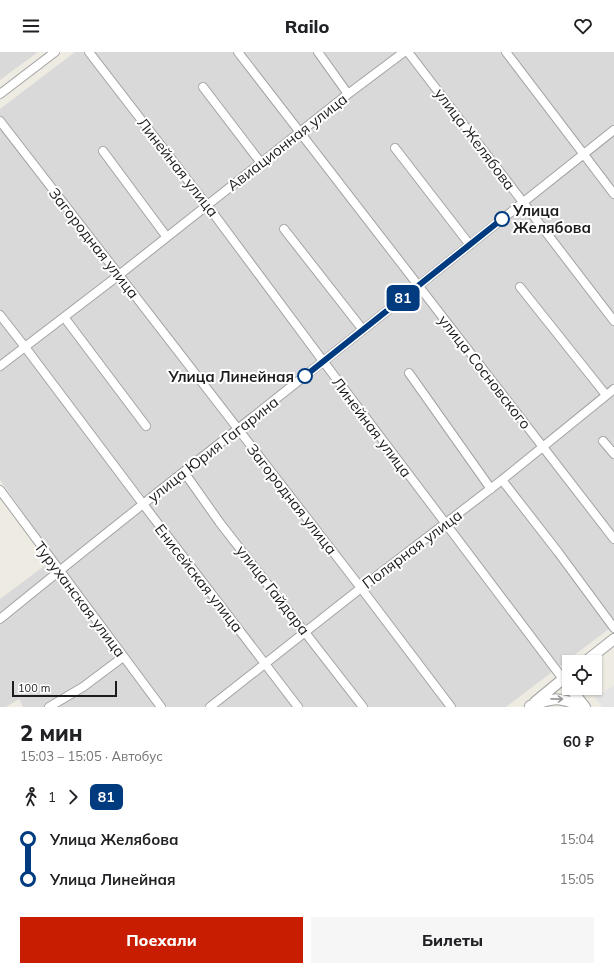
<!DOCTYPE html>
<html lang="ru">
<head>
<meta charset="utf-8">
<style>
	:root { --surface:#fff; --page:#f6f6f6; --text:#202124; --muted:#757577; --accent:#c81d00 }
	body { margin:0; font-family:Mulish,sans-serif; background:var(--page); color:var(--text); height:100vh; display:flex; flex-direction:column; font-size:15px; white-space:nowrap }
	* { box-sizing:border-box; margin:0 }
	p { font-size:13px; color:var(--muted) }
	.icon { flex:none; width:22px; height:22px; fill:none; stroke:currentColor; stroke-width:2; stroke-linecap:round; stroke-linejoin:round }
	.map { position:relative; height:655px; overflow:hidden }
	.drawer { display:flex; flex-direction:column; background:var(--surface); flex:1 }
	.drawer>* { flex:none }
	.badge { padding:0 8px; border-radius:6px; font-size:14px; line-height:26px }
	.fabs { position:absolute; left:562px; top:603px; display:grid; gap:8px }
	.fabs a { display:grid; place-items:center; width:40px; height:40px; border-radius:0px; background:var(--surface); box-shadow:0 1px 3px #0004; font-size:20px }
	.scale { position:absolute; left:12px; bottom:10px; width:105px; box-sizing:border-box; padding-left:4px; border:2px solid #1c1c1c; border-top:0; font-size:11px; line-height:14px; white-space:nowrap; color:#1c1c1c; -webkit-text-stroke:3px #fff; paint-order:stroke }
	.map>.badge { position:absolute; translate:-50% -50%; box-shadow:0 0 0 2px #fff }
	.legs { display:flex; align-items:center; gap:6px; height:44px; padding:0 20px; font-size:13px }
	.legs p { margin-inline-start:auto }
	.headline { display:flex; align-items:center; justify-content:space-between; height:68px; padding:0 20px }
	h1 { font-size:22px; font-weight:800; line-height:30px }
	.button { display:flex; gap:8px; margin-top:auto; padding:8px 20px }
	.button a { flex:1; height:46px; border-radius:0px; background:var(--accent); color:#fff; font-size:16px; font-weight:800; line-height:46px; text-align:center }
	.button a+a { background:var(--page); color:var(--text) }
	ul { padding:0 20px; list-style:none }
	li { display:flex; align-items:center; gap:14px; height:40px; font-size:15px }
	li i { display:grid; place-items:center; width:6px; height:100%; margin:0 5px; background:currentColor }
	li i::after { content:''; width:10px; height:10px; margin:-5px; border:3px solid; border-radius:50%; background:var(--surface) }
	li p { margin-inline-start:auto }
	li:first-child i { background:linear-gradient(#0000 50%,currentColor 0) }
	li:last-child i { background:linear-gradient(currentColor 50%,#0000 0) }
	header { display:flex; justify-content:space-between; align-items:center; height:52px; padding:0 20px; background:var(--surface); font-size:18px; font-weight:800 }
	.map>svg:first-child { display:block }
	.residential { fill:#dad9d9 }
	.parking { fill:#e4e4e4 }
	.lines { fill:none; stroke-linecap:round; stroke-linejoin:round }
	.minor-casing { stroke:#a3a3a3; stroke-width:10 }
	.tertiary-casing { stroke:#a3a3a3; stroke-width:12 }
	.minor { stroke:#fff; stroke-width:8 }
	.tertiary { stroke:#fff; stroke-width:10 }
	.oneway { stroke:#999 }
	.line-1-casing { stroke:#fff; stroke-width:9 }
	.line-1 { stroke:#003b80; stroke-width:6 }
	.stop-1-dot { fill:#fff; stroke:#003b80; stroke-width:2 }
	.labels { text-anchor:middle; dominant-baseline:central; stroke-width:4; stroke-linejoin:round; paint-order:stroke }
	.street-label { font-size:15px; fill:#1c1c1c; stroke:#fff }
	.stop-label { font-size:15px; font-weight:bold; fill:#1c1c1c; stroke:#fff; text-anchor:start }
</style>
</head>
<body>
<header><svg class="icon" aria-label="menu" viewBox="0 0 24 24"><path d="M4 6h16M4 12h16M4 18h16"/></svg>Railo<svg class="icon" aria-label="heart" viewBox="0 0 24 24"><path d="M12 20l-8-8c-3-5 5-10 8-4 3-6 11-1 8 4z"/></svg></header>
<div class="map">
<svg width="614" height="655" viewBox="0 0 614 655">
	<rect width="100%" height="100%" fill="#eeebe2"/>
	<path class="residential" d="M0,0H38L0,28Z
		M75,0H614V573L506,655H23L19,647L6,655H0V547L55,506L0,428V57Z"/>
	<path class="parking" d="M614,633V655H602L595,646Z"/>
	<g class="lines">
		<g class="minor-casing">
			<path id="minor" d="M89,0L213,161L323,309L563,627
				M238,0L614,487
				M318,0L348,42
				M408,0L614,269
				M506,0L614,142
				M203,35L261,111
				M0,42L55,0
				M0,69L361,536L451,655
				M395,96L470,193
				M103,99L166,184
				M284,177L363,278
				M520,235L606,343
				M0,263L25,295L143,452L298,655
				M64,265L146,374
				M0,314L119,223L348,42L404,0
				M409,321L491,437
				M603,389L614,402
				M184,420L220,471L363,655
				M502,428L558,500L614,576
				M0,438L161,655
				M0,567C120,469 242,374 364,277C447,211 530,144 614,78
				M49,655L83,635L123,605
				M210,655L361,536L502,428L614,337"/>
		</g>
		<g class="tertiary-casing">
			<path id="tertiary" d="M585,610L614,587
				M570,636L585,655
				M535,650L569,622
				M530,654C555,645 559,645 584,655"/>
		</g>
		<use href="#minor" class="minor"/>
		<use href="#tertiary" class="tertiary"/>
	</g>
	<defs><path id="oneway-shaft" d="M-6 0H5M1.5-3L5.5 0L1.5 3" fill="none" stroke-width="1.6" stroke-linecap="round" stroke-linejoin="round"/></defs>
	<use class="oneway" href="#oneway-shaft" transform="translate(557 647) rotate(1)"/>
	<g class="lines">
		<g class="line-1-casing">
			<path id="line-1" d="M305,324L502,167"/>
		</g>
		<use href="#line-1" class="line-1"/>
	</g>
	<g class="stop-1-dot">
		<circle cx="502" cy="167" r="7"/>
		<circle cx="305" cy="324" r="7"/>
	</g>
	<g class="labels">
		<g class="street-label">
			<text transform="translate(475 87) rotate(53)">улица Желябова</text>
			<text transform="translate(287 90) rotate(-38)">Авиационная улица</text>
			<text transform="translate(178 115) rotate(52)">Линейная улица</text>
			<text transform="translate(94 191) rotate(52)">Загородная улица</text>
			<text transform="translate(485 320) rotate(52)">улица Сосновского</text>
			<text transform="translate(372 375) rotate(53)">Линейная улица</text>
			<text transform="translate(213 397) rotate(-38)">улица Юрия Гагарина</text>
			<text transform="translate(292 447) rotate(52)">Загородная улица</text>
			<text transform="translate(412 497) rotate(-37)">Полярная улица</text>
			<text transform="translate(199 526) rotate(52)">Енисейская улица</text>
			<text transform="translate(273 538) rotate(52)">улица Гайдара</text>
			<text transform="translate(80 547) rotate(53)">Туруханская улица</text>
		</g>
		<g class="stop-label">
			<text x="513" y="158">Улица<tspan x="513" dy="17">Желябова</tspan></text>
			<text x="294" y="324" text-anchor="end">Улица Линейная</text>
		</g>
	</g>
</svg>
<div class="fabs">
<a><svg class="icon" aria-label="locate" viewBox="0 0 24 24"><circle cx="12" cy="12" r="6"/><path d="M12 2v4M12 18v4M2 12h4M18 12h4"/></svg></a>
</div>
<div class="scale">100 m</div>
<b class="badge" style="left:403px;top:246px;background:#003b80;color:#fff">81</b>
</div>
<section class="drawer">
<div class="headline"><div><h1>2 мин</h1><p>15:03 – 15:05 · Автобус</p></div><b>60 ₽</b></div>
<div class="legs"><svg class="icon" aria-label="walk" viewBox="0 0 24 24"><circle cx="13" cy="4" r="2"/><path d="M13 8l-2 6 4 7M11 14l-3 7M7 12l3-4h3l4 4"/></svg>1<svg class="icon" aria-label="forward" viewBox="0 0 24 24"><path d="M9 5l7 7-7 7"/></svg><b class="badge" style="background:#003b80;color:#fff">81</b></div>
<ul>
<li><i style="color:#003b80"></i><b>Улица Желябова</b><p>15:04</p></li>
<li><i style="color:#003b80"></i><b>Улица Линейная</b><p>15:05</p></li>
</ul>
<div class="button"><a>Поехали</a><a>Билеты</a></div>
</section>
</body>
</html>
